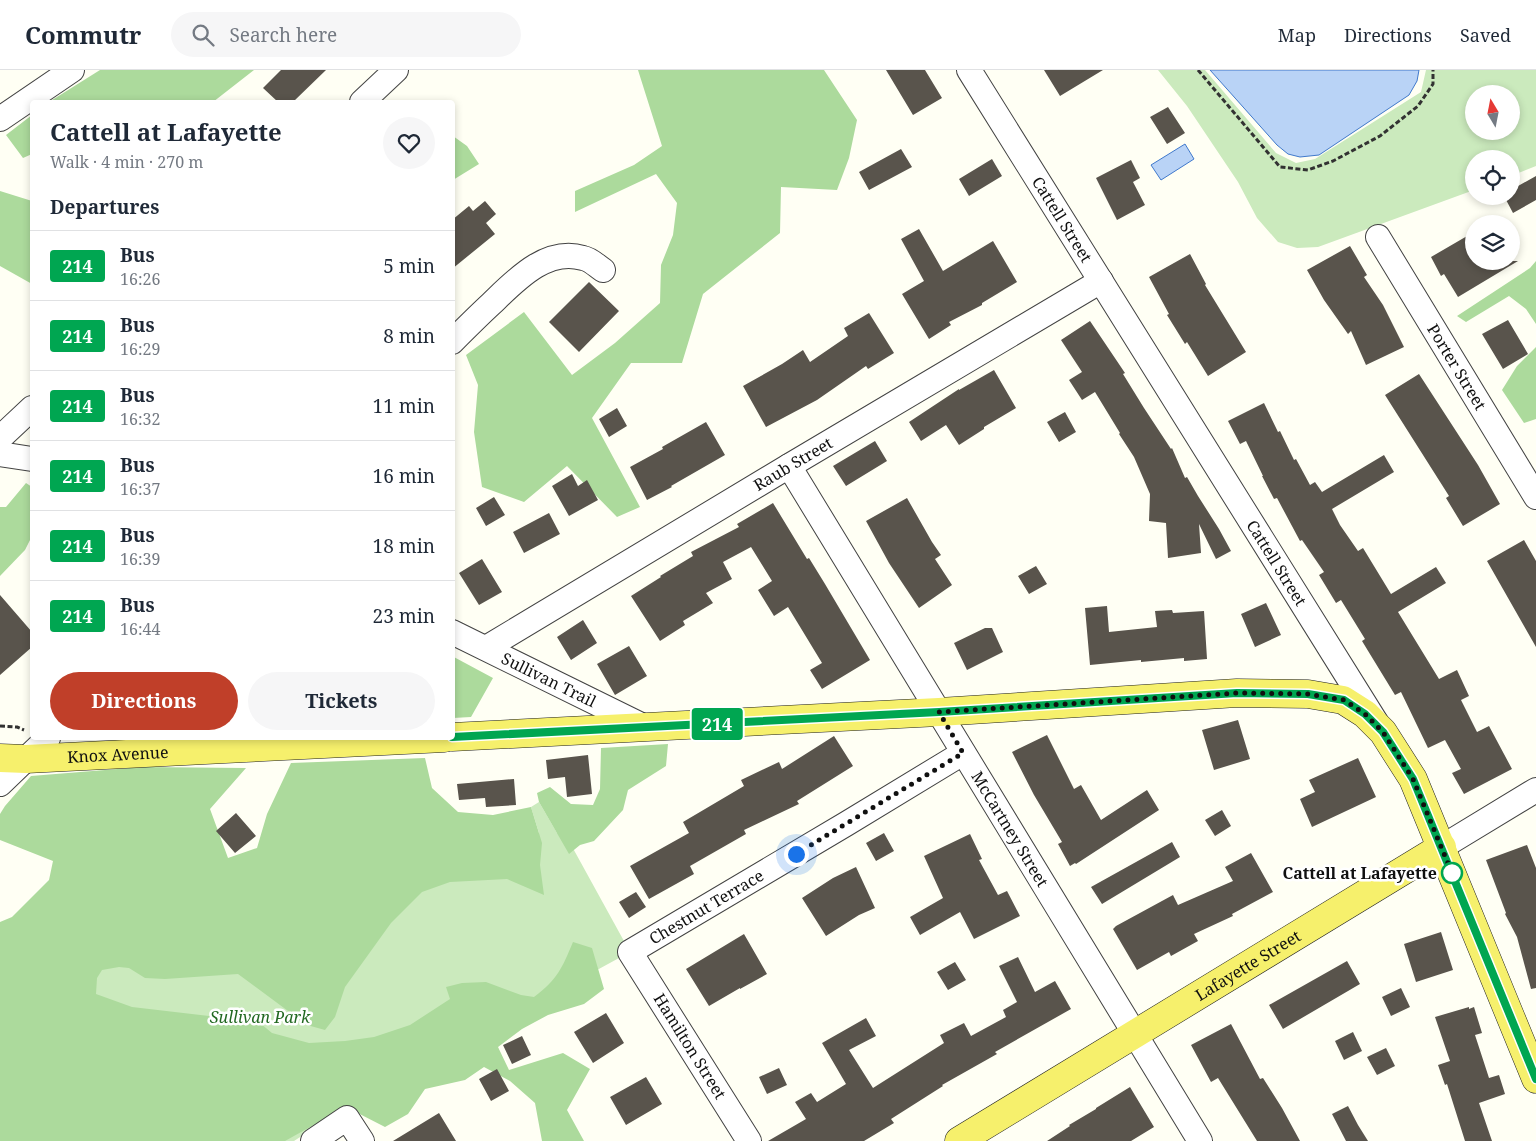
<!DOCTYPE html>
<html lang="en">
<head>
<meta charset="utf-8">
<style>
	:root { --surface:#fff; --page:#f6f6f7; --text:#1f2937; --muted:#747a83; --line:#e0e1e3; --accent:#c03f29 }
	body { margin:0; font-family:"Noto Serif",serif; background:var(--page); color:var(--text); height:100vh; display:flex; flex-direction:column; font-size:19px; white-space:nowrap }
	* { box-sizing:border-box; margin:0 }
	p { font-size:16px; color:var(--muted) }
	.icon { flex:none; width:28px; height:28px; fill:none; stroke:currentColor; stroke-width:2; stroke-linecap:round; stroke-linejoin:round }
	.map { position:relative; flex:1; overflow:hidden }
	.sheet { position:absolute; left:30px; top:30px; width:425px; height:640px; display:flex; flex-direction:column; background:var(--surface); border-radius:5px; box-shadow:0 2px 8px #0003 }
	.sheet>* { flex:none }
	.badge { padding:0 10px; border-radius:4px; font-size:18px; line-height:32px }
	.needle { width:32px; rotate:350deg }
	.fabs { position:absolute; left:1465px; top:15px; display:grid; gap:10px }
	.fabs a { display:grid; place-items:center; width:55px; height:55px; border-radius:50%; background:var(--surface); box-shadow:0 2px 8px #0003; font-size:25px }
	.you { position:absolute; width:25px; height:25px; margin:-12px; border:4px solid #fff; border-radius:50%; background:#1a73e8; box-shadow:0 0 0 8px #1a73e833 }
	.map>.badge { position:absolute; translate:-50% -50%; box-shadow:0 0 0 2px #fff }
	h2 { padding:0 20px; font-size:19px; line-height:45px }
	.round { display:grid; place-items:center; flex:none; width:52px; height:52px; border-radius:26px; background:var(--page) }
	.overview { display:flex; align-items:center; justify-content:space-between; height:85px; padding:0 20px }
	h1 { font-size:24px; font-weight:700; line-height:38px }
	.cta { display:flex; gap:10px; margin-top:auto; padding:10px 20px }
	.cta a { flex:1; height:58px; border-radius:30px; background:var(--accent); color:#fff; font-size:20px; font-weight:700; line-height:58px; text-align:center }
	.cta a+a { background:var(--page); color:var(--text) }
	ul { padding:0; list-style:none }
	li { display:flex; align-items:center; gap:15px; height:70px; padding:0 20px; border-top:1px solid var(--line) }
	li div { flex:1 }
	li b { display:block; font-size:19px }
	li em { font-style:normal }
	li .badge { min-width:55px; font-weight:700; text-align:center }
	header { display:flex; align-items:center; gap:30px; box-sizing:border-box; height:70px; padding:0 25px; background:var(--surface); border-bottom:1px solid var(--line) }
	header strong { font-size:24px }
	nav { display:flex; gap:28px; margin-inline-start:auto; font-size:18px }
	.search { width:350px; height:45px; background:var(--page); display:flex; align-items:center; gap:12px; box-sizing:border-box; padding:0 18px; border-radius:28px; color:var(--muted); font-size:19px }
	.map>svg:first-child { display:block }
	.green { fill:#cbeabd; fill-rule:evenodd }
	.forest { fill:#acda9c }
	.water { fill:#b9d3f6; stroke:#4079cc }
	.building { fill:#59544c }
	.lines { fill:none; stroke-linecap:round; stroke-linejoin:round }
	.minor-casing { stroke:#434343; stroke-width:26 }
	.major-casing { stroke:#212121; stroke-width:29 }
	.path { stroke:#323232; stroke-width:3; stroke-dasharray:5 2.5; stroke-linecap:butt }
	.minor { stroke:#fff; stroke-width:24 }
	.major { stroke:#f6f06c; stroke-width:28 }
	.line-casing { stroke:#fff; stroke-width:11 }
	.line { stroke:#00a651; stroke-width:8 }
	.walk { stroke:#101010; stroke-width:5; stroke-dasharray:0 9 }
	.stop-dot { fill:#fff; stroke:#00a651; stroke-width:2.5 }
	.labels { text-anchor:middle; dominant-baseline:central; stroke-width:5; stroke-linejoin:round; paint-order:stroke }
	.street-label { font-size:16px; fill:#101010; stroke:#fff }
	.stop-label { font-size:16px; font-weight:bold; fill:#101010; stroke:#fff; text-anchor:end }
	.park-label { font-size:16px; font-style:italic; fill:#216820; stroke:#fff }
</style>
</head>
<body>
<header>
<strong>Commutr</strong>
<div class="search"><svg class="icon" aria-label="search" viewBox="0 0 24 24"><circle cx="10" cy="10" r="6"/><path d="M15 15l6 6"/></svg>Search here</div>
<nav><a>Map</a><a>Directions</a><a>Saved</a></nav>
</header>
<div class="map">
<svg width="1536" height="1071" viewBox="0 0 1536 1071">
	<rect width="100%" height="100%" fill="#fffff4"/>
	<path class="green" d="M1158,0H1205L1276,83L1296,93L1315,89L1421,22L1426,0H1536V96L1511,106V89H1474V120L1318,177L1297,178L1278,172L1257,148L1238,112L1187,36ZM1474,24H1511V61H1474Z
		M539,732L557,763L564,762L630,882L346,1037L294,1071H27L0,902L539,763L531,737Z"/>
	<path class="forest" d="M100,0H254L213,32H49Z
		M638,0H824L857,50L849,88L837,120L781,117L780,163L703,224L682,293H631L592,348L640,437L617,447L567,396L524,432L482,417L474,362L478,315L466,285L524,242L572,305L615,273L660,233L661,195L673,165L677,133L656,104L575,142V121L634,95L662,76Z
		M32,45V84L23,88L6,65Z
		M453,66L467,76L479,94L453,110Z
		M0,121L32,131V214L0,196Z
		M1536,191V254L1526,239L1509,226L1466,252L1457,246L1530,198Z
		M1536,277V349L1524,353L1502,320L1517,296Z
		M26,413L32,417V466L25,480L0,506V437H6Z
		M452,586L493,608L471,647L453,648Z
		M668,674L666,696L628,720L623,740L594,771L580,775L569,784L539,732L537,723L550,717L571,734L593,735L600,719L601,678Z
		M425,688L432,718L458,742L493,745L531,737L542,773L540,795L544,825L507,809L450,812L422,822L391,853L345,917L335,947L325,960L307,955L238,904L165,909L145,908L129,898L119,897L102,900L97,908L96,924L132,937L209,946L255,949L272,963L309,973L345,971L374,967L410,955L450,929L446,917L462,913L486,912L521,925L534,927C558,909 562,898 573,872L592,878L604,919L584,934L548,945L522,959L498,977L509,1000L563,983L590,999L567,1040L584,1071H542L535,1033L510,1011L484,997L465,1010L425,1019L408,1044L385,1057L346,1037L285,1071H0V852L12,847L49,810L53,791L0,770V744L5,736L31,706L142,697L246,698L210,739L228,788L257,778L267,744L291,693Z"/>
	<path class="water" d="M1210,0H1419L1417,11L1409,25L1319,85L1300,87L1288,84L1277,75Z
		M1185,74L1194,89L1161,110L1151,95Z"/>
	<path class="building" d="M281,0H326L293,32H278L263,18Z
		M886,0H925L942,28L913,45Z
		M1044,0H1103L1060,26Z
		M1168,37L1185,63L1167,74L1150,47Z
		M901,79L912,97L869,120L859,102Z
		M992,89L1002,106L969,126L959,109Z
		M1131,90L1140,108L1133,112L1145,135L1117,150L1096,108Z
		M1536,106V130L1513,143L1504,126H1511V120Z
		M485,131L496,144L486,153L495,164L452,199V150L469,136L473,141Z
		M919,159L943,201L993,171L1017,212L982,233V235L949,252L951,255L929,269L902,224L924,211L901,169Z
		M1474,162V191H1518L1458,227L1444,204L1441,206L1431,187Z
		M1350,176L1367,205L1364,207L1383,235L1404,277L1366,295L1351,261L1348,264L1324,230L1307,200Z
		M1190,184L1206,214L1205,215L1246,282L1208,306L1187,272L1185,274L1167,245L1169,244L1149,207Z
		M589,212L619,241L579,282L549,252Z
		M869,243L894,283L868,299L866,296L817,330L766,357L743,316L782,294L803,280L810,292L848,266L844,258Z
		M1508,250L1528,284L1503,299L1482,264Z
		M1090,251L1125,303L1123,304L1144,338L1171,379L1172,378L1185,408L1187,407L1198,426L1219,459L1231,481L1216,489L1199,454L1201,483L1168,488L1166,453L1149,451L1150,424L1134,387L1119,364L1120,363L1095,322L1082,330L1069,310L1082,302L1061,270Z
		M994,300L1016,338L984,357V359L959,375L946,355L921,371L909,352L959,319V320Z
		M1419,304L1478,395L1500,434L1463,456L1446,428L1449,426L1385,325Z
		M1264,333L1278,362L1280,361L1294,390L1296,389L1310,415L1315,412L1322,422L1384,385L1394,402L1332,439L1340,455L1358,481L1363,478L1391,524L1436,497L1446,513L1398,542L1439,609L1457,600L1469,626L1461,630L1477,662L1489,656L1512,699L1464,724L1452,703L1461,699L1445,670L1428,678L1401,622L1395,625L1362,571L1365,569L1341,530L1336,533L1319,505L1324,502L1302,470L1300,471L1277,428L1274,429L1262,406H1263L1246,371L1240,374L1228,351Z
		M617,338L627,356L609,367L599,349Z
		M1065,342L1076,362L1059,372L1047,352Z
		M706,352L725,385L671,416L672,417L647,430L630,397L663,379L662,377Z
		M875,371L887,391L846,416L833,396Z
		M572,404L578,416L587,410L598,430L569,446L552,416Z
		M494,427L505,445L486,456L476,438Z
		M907,428L932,472L941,485L935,489L952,515L919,538L889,493L866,451Z
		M773,433L807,489L809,488L825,514L870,590L822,619L810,600L822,593L788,537L774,546L758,520L772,511L751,477L723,492L732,509L706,523L713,533L683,551L685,555L660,571L631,526L661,507L660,506L693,486L691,482L739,457L737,454Z
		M549,443L560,464L524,483L513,462Z
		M1524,470L1536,491V577L1487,491Z
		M482,489L502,522L479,535L459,503Z
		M1036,496L1047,514L1029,524L1018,506Z
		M0,525L32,562V577L0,605Z
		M1266,533L1281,565L1255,577L1241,544Z
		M1107,536L1109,562L1157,557L1155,541L1172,540L1173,543L1204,541L1207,589L1184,591V588L1141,592V590L1090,595L1085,538Z
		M583,550L597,573L571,590L557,567Z
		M985,558H992L1003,582L967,600L954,573Z
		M629,576L647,606L615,625L597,594Z
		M1238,650L1250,689L1214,700L1202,660Z
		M1047,665L1074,719L1081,715L1101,750L1147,720L1159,740L1076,794L1075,793L1070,796L1058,774L1062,772L1034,725L1012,682Z
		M834,666L853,696L797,731L799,734L744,760L746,764L690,796L694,804L649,829L630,796L689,763L683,752L744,716L741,710L779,692L782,699Z
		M588,685L592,724L567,727L565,707L548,709L546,690Z
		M1358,688L1376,727L1312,757L1300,729L1315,722L1309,710Z
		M514,709L516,735L486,737L485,728L459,730L457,714Z
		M1222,740L1231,756L1215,766L1205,750Z
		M236,743L256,766L235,783L216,761Z
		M884,763L894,781L876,791L866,773Z
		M970,764L982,789L979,790L998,825L1007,821L1020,846L974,869L960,842L920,865L910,847L943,828L924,786Z
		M1172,772L1180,787L1102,834L1091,817Z
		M1527,775L1536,798V918L1531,919L1517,867L1505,844L1506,843L1486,790Z
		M1251,783L1273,822L1232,844L1233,846L1194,864L1198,871L1171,886L1169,882L1137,900L1113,859L1116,856L1173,825L1178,835L1233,811L1225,797Z
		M856,797L875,838L859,845L826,866L802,828L833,808Z
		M636,822L646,837L629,848L619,832Z
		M1441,862L1453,900L1416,912L1404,874Z
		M744,864L767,904L740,919V918L709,936L686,899Z
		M1018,887L1035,922L1055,911L1071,939L995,982L997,984L942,1015L943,1016L891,1049L894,1053L864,1071H768L806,1049L795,1032L811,1023L817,1032L846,1014L822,973L866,948L876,966L849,980L873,1018L944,973L940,965L964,953L971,966L1006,947L1003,940L1017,932L999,896Z
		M1347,891L1360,914L1283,959L1269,935Z
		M955,892L966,910L948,920L937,902Z
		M1401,918L1410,937L1391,946L1382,927Z
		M1469,937V939L1474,937L1482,963L1475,965L1489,1008L1499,1005L1505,1024L1479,1033L1492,1071H1465L1447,1014L1445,1015L1438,995L1450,991L1435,947Z
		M606,943L624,973L593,993L574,962Z
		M1231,954L1260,1009L1263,1008L1282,1038L1300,1071H1257L1218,1008L1211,1012L1191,975Z
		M1353,962L1362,981L1344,990L1335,971Z
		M522,966L531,985L512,994L503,975Z
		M1386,978L1395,996L1377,1005L1367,987Z
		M779,998L787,1015L767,1024L759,1007Z
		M497,999L509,1021L491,1031L479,1009Z
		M646,1007L662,1034L626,1055L610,1027Z
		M1130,1017L1154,1057L1131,1071H1047L1070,1056L1069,1055L1096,1039V1038Z
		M1348,1036L1358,1055L1368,1071H1346L1332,1044Z
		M439,1043L456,1071H393Z"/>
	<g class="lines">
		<g class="minor-casing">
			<g id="minor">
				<path id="s1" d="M969,0L1376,652"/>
				<path d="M362,32L396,0"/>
				<path d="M0,49L72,0"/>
				<path id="s2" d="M1378,167L1536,427"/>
				<path d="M452,272C465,259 478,246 491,234C515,211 546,177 583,188C590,189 597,196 603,200"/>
				<path d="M0,368L32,338"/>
				<path d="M0,384L32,389"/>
				<path id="s3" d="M789,396L1200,1071"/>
				<path id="s4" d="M452,562L645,657"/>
				<path id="s5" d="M486,578L789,396L1101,211"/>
				<path d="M0,714L48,668"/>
				<path d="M1442,777L1536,720"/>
				<path d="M313,1071L347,1048L362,1071"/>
				<path id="s6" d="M749,1071L630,882L846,754L963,683"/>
			</g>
		</g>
		<g class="major-casing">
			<g id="major">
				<path d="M452,667L939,642L1237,623L1308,624L1343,630L1365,644L1383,662L1413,709L1536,1009"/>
				<path id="s7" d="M0,688L26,689L444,668"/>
				<path id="s8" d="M959,1071L1442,777"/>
			</g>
		</g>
		<path class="path" d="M1198,0L1280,97L1308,100L1333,91L1380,66L1418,36L1433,14V0
			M0,656L17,657L24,660"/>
		<use href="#minor" class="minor"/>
		<use href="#major" class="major"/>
	</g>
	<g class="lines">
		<g class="line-casing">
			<path id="line" d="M452,667L939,642L1237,623L1308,624L1344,630L1365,644L1383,662L1413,709L1536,1009"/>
		</g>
		<use href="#line" class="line"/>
		<path class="walk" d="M796,784L963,683L939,642L1237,623L1308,624L1344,630L1365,644L1383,662L1413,709L1452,803"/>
	</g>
	<circle class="stop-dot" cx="1452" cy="803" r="10"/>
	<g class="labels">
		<g class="street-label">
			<text stroke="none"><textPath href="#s1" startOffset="176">Cattell Street</textPath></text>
			<text stroke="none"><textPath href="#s2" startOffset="152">Porter Street</textPath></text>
			<text stroke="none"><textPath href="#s5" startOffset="358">Raub Street</textPath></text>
			<text stroke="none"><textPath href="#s1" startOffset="581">Cattell Street</textPath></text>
			<text stroke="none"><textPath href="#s4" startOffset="108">Sullivan Trail</textPath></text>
			<text stroke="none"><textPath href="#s7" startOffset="118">Knox Avenue</textPath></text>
			<text stroke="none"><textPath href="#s3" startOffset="425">McCartney Street</textPath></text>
			<text stroke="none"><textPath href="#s6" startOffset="312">Chestnut Terrace</textPath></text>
			<text stroke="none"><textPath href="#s8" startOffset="338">Lafayette Street</textPath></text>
			<text transform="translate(690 976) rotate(58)">Hamilton Street</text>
		</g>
		<g class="stop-label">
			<text x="1437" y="803">Cattell at Lafayette</text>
		</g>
		<g class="park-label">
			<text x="260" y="947">Sullivan Park</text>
		</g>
	</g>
</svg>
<div class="fabs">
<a><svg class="needle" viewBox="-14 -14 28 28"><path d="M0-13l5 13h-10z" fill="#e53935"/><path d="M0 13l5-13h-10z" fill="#747a83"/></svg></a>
<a><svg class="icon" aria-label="locate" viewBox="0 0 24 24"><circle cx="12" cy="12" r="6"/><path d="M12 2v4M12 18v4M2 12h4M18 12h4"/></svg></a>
<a><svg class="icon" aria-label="layers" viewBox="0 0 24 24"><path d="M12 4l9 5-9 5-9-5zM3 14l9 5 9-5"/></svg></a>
</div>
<div class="you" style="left:796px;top:784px"></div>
<b class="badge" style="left:717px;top:654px;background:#00a651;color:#fff">214</b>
<section class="sheet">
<div class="overview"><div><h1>Cattell at Lafayette</h1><p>Walk · 4 min · 270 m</p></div><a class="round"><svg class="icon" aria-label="heart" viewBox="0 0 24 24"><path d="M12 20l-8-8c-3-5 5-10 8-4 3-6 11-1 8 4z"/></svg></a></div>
<h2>Departures</h2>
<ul>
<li><span class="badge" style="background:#00a651;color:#fff">214</span><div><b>Bus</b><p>16:26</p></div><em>5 min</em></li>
<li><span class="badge" style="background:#00a651;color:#fff">214</span><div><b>Bus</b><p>16:29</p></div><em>8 min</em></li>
<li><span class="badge" style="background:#00a651;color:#fff">214</span><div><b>Bus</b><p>16:32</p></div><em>11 min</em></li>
<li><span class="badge" style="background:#00a651;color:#fff">214</span><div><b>Bus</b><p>16:37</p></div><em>16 min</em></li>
<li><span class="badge" style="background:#00a651;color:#fff">214</span><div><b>Bus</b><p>16:39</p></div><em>18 min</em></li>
<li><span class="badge" style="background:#00a651;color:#fff">214</span><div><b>Bus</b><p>16:44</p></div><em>23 min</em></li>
</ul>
<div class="cta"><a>Directions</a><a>Tickets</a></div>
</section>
</div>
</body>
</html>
